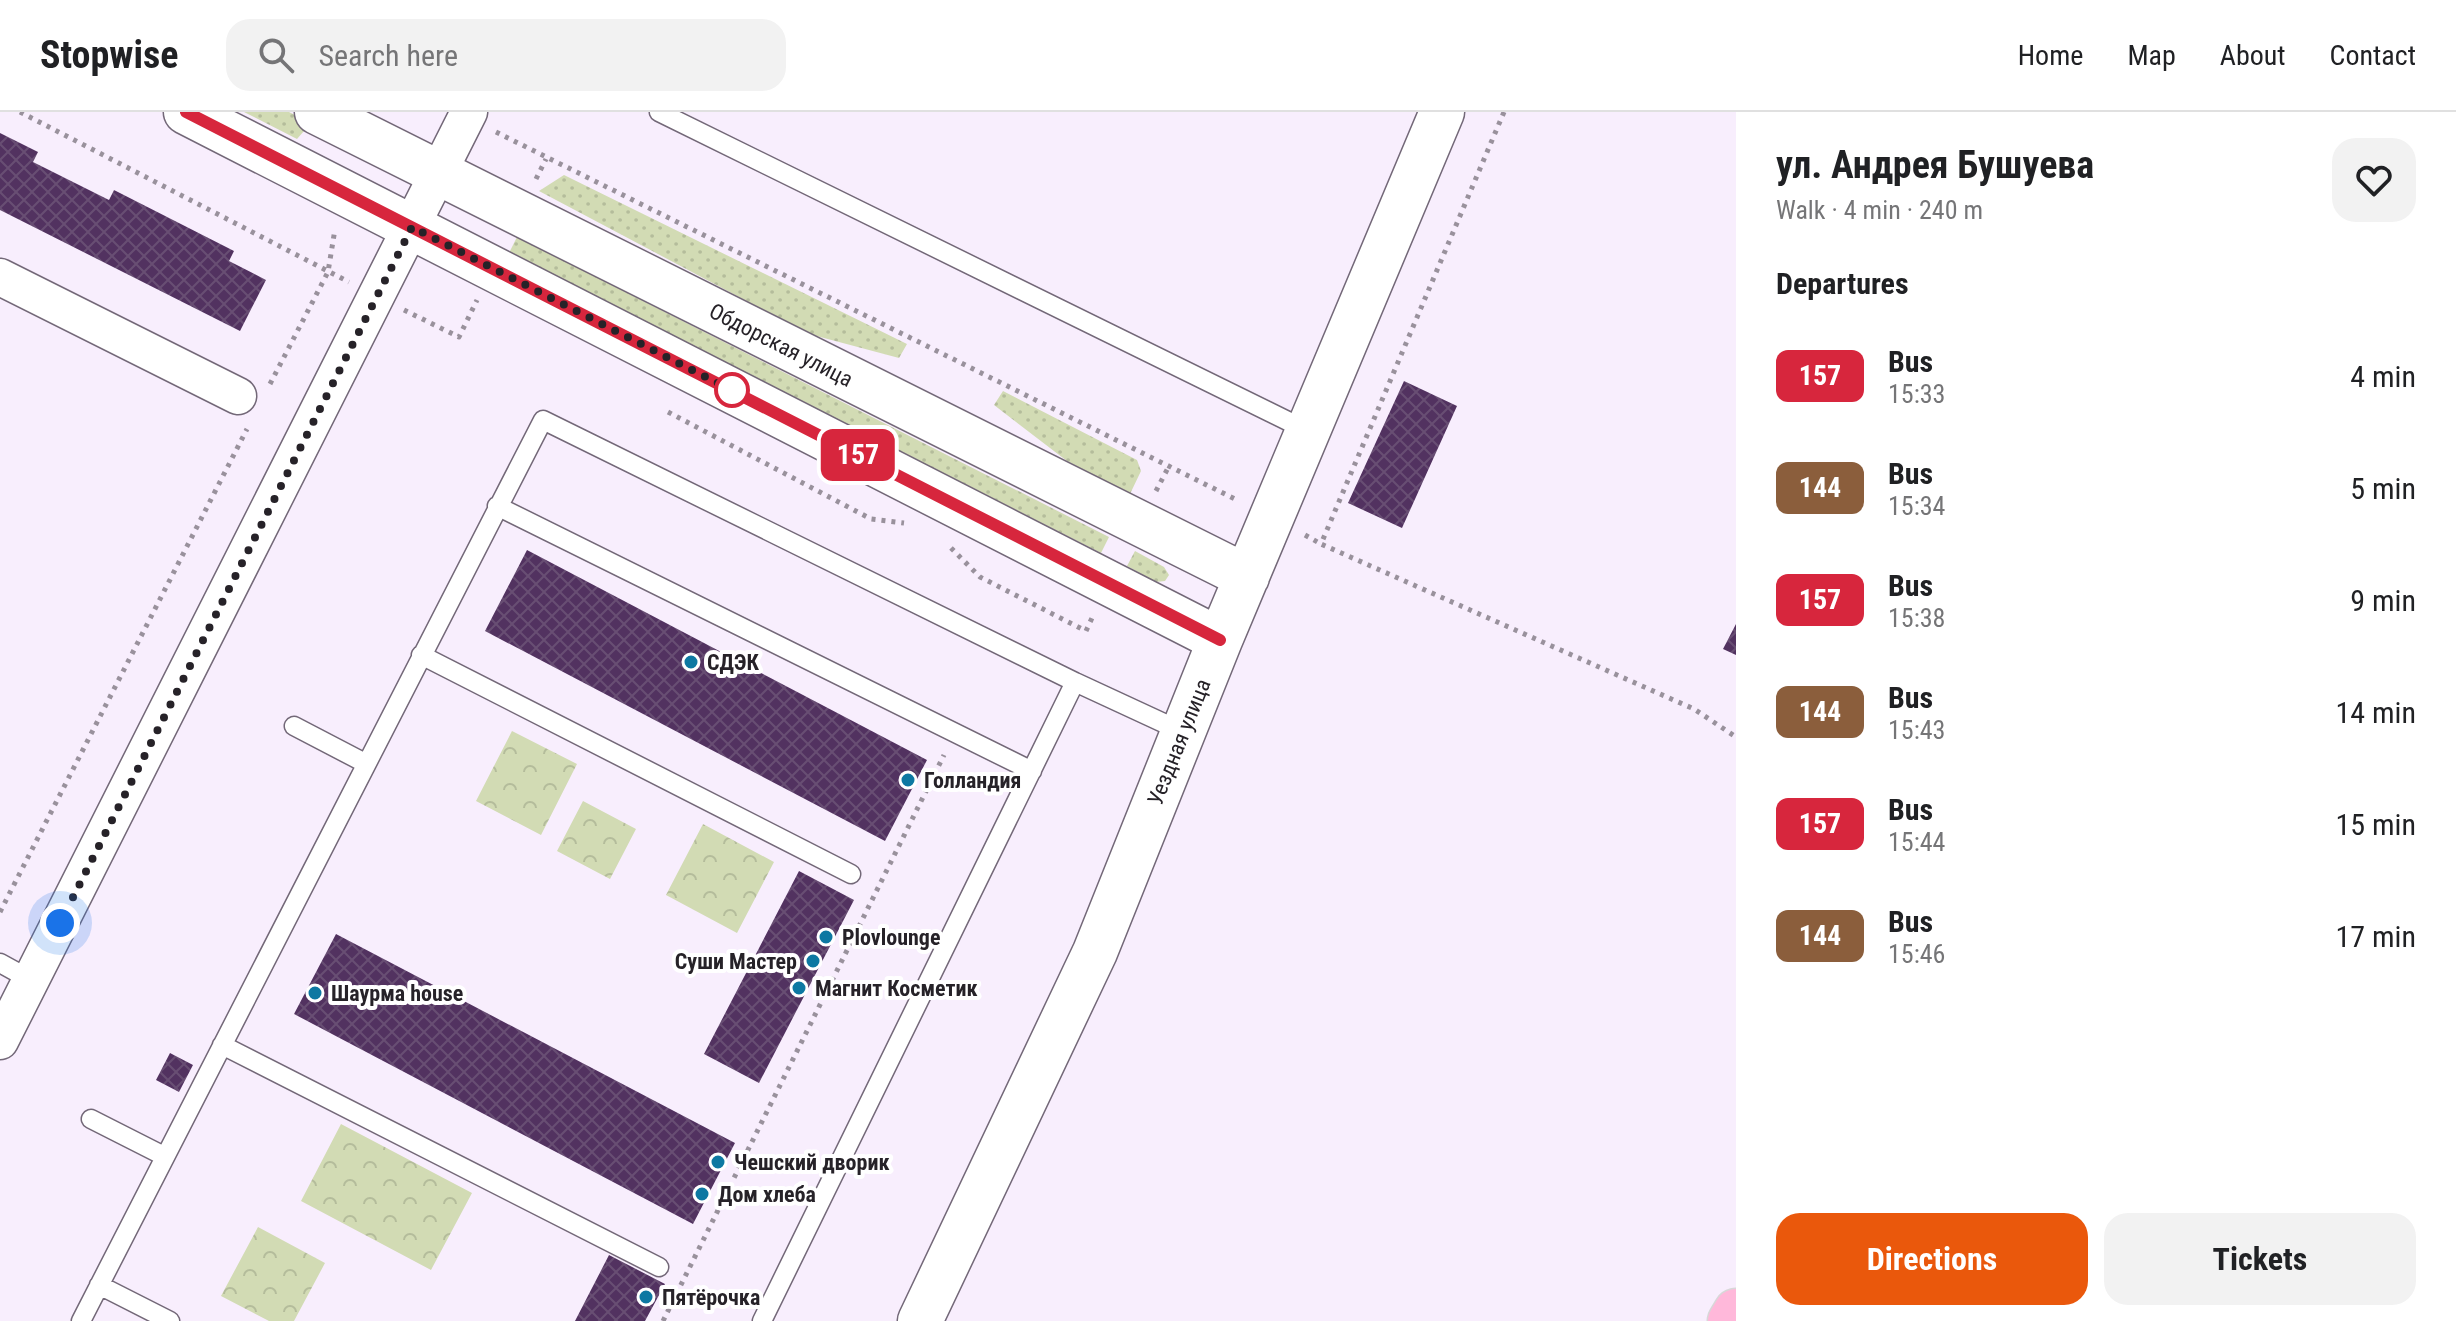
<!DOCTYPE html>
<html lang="en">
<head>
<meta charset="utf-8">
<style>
	:root { --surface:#fff; --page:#f2f2f2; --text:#202124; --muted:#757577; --line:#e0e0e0; --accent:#ea580c }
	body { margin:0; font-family:"Roboto Condensed",sans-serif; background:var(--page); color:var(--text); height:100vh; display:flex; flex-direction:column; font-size:30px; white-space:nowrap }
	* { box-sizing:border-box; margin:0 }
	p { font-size:26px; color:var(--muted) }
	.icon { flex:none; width:44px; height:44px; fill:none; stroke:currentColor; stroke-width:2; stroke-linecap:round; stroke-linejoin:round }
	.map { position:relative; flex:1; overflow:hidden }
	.panel { display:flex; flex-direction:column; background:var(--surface); width:720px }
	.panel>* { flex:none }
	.badge { padding:0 16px; border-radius:12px; font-size:28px; line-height:52px }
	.you { position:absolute; width:40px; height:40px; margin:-20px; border:6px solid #fff; border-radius:50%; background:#1a73e8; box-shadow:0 0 0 12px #1a73e833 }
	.map>.badge { position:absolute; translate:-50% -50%; box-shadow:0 0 0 4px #fff }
	h2 { padding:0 40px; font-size:30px; line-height:72px }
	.round { display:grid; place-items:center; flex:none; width:84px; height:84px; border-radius:24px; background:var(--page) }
	.overview { display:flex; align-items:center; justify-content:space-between; height:136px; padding:0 40px }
	h1 { font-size:38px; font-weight:700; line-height:60px }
	.cta { display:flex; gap:16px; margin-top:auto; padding:16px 40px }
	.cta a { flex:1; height:92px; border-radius:24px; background:var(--accent); color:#fff; font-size:32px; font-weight:700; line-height:92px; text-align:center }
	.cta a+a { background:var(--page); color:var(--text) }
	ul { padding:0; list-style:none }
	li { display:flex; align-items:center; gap:24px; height:112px; padding:0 40px }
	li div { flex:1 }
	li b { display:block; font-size:30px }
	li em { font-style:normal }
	li .badge { min-width:88px; font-weight:700; text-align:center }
	header { display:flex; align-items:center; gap:48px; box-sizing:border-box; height:112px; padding:0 40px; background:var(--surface); border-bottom:2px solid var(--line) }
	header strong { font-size:38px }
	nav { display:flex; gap:44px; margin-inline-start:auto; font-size:28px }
	.search { width:560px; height:72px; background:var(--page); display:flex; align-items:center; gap:20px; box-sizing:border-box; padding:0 28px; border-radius:24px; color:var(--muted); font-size:30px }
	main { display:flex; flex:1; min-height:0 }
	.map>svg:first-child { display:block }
	.grass { fill:url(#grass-dots) }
	.park { fill:url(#park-crowns) }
	.building { fill:url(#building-cross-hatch) }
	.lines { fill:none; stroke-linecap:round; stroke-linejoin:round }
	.service-casing { stroke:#736878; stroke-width:21 }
	.minor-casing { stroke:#736878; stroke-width:39 }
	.tertiary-casing { stroke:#736878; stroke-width:47 }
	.trunk-casing { stroke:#d8d7d8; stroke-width:47 }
	.path { stroke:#99919c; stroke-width:5; stroke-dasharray:4 6; stroke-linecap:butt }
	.service { stroke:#fff; stroke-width:18 }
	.minor { stroke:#fff; stroke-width:36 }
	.tertiary { stroke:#fff; stroke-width:44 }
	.trunk { stroke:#ffb8da; stroke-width:44 }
	.line-casing { stroke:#fff; stroke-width:18 }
	.line { stroke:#d7263d; stroke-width:12 }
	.walk { stroke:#262228; stroke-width:8; stroke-dasharray:0 14.4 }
	.stop-dot { fill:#fff; stroke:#d7263d; stroke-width:4 }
	.poi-dot { fill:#0d78a2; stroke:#fff; stroke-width:3 }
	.labels { text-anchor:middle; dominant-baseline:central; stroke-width:8; stroke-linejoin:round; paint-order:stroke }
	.street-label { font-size:22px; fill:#262228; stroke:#fff }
	.poi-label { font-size:22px; font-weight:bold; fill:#262228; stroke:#fff; text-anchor:start }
</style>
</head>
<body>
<header>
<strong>Stopwise</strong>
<div class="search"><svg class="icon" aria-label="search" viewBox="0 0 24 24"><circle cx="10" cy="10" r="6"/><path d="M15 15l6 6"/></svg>Search here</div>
<nav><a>Home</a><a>Map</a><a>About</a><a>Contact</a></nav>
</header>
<main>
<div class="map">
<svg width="1736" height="1209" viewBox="0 0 1736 1209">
	<defs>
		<pattern id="grass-dots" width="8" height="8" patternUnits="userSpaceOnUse" patternTransform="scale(2)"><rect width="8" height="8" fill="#d2dbb4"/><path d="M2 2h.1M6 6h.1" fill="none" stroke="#b4bc9b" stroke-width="1.8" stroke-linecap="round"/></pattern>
		<pattern id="park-crowns" width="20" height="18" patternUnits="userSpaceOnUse" patternTransform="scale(2)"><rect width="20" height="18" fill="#d2dbb4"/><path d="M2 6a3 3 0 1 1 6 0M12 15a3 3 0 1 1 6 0" fill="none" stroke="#b4bc9b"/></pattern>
		<pattern id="building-cross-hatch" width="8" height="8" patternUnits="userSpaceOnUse" patternTransform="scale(2)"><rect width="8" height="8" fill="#523260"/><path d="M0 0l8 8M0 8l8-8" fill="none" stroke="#684e73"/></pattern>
	</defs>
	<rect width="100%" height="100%" fill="#f8eefd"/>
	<path class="grass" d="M244,0H289L311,11L297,27Z
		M564,63L907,232L899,246L809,222L539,79Z
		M517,125L1109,425L1101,441L509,141Z
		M1003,279L1137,348L1141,359L1130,382L1067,349L994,293Z
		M1135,439L1164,455L1169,463L1165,469L1156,470L1127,454Z"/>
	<path class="park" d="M512,619L577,652L541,723L476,689Z
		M583,689L636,717L610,767L557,739Z
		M703,712L774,750L737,821L666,783Z
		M341,1012L472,1081L431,1158L301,1089Z
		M258,1115L325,1151L294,1209H269L221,1184Z"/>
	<path class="building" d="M0,21L38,40L33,50L109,88L114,78L234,139L229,149L266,168L240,219L0,98Z
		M1404,269L1457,294L1402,416L1348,391Z
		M527,438L927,648L885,729L485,519Z
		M1736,512V543L1723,537Z
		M799,759L854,788L759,971L704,942Z
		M336,822L735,1031L693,1112L294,902Z
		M170,941L193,953L179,980L156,968Z
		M609,1143L665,1172L645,1209H575Z"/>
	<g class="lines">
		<g class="service-casing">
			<path id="service" d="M659,0L1308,319
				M497,394L1032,659
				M421,543L851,762
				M294,614L365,651
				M0,851L31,868
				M222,933L659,1155
				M91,1007L164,1044
				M99,1173L170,1209
				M81,1209L543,308L1075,570L1183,620
				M762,1209L1075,570"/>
		</g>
		<g class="minor-casing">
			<path id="minor" d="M0,165L238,284
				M0,929L469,0"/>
		</g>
		<g class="tertiary-casing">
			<path id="tertiary" d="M186,0L1220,528
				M317,0L1247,465
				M920,1209L1095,840L1220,528L1442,0"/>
		</g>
		<g class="trunk-casing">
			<path id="trunk" d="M1730,1209L1736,1199"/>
		</g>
		<path class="path" d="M20,0L349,170
			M1504,0L1321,432L1694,597L1736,625
			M496,20L1239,389
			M536,67L546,47
			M404,198L459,225L477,188
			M270,272L328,160L335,117
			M668,300L871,407L904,411
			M1156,379L1169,354
			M1305,423L1321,432
			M951,436L980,465L1086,519L1092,506
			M0,800L247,317
			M663,1209L944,643"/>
		<use href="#service" class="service"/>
		<use href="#minor" class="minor"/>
		<use href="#tertiary" class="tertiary"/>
		<use href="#trunk" class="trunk"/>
	</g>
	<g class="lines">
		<g class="line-casing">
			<path id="line" d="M186,0L1220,528"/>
		</g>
		<use href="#line" class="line"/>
		<path class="walk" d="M60,811L412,115L745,285L732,278"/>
	</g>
	<circle class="stop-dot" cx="732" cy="278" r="16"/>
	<g class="poi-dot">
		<circle cx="691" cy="550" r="8"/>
		<circle cx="908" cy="668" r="8"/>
		<circle cx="826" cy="825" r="8"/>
		<circle cx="813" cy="849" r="8"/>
		<circle cx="799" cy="876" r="8"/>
		<circle cx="315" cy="881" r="8"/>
		<circle cx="718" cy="1050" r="8"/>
		<circle cx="702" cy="1082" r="8"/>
		<circle cx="646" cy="1185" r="8"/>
	</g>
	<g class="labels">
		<g class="street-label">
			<text transform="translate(781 233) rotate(27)">Обдорская улица</text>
			<text transform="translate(1179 630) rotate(-68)">Уездная улица</text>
		</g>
		<g class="poi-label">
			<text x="707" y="550">СДЭК</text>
			<text x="924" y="668">Голландия</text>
			<text x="842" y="825">Plovlounge</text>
			<text x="797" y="849" text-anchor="end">Суши Мастер</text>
			<text x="815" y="876">Магнит Косметик</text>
			<text x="331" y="881">Шаурма house</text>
			<text x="734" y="1050">Чешский дворик</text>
			<text x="718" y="1082">Дом хлеба</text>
			<text x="662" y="1185">Пятёрочка</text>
		</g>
	</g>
</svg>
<div class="you" style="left:60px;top:811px"></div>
<b class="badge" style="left:858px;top:343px;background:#d7263d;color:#fff">157</b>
</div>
<section class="panel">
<div class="overview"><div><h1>ул. Андрея Бушуева</h1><p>Walk · 4 min · 240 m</p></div><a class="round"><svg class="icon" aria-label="heart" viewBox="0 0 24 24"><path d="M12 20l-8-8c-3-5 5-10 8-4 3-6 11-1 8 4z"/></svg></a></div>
<h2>Departures</h2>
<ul>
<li><span class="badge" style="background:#d7263d;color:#fff">157</span><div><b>Bus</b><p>15:33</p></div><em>4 min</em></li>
<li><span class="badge" style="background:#8b5e3c;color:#fff">144</span><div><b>Bus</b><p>15:34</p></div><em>5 min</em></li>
<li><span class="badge" style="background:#d7263d;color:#fff">157</span><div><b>Bus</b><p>15:38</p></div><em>9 min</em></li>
<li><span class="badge" style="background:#8b5e3c;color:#fff">144</span><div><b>Bus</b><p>15:43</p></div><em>14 min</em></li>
<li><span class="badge" style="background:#d7263d;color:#fff">157</span><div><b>Bus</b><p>15:44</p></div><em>15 min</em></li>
<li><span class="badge" style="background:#8b5e3c;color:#fff">144</span><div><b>Bus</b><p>15:46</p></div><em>17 min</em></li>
</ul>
<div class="cta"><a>Directions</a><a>Tickets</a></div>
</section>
</main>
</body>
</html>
